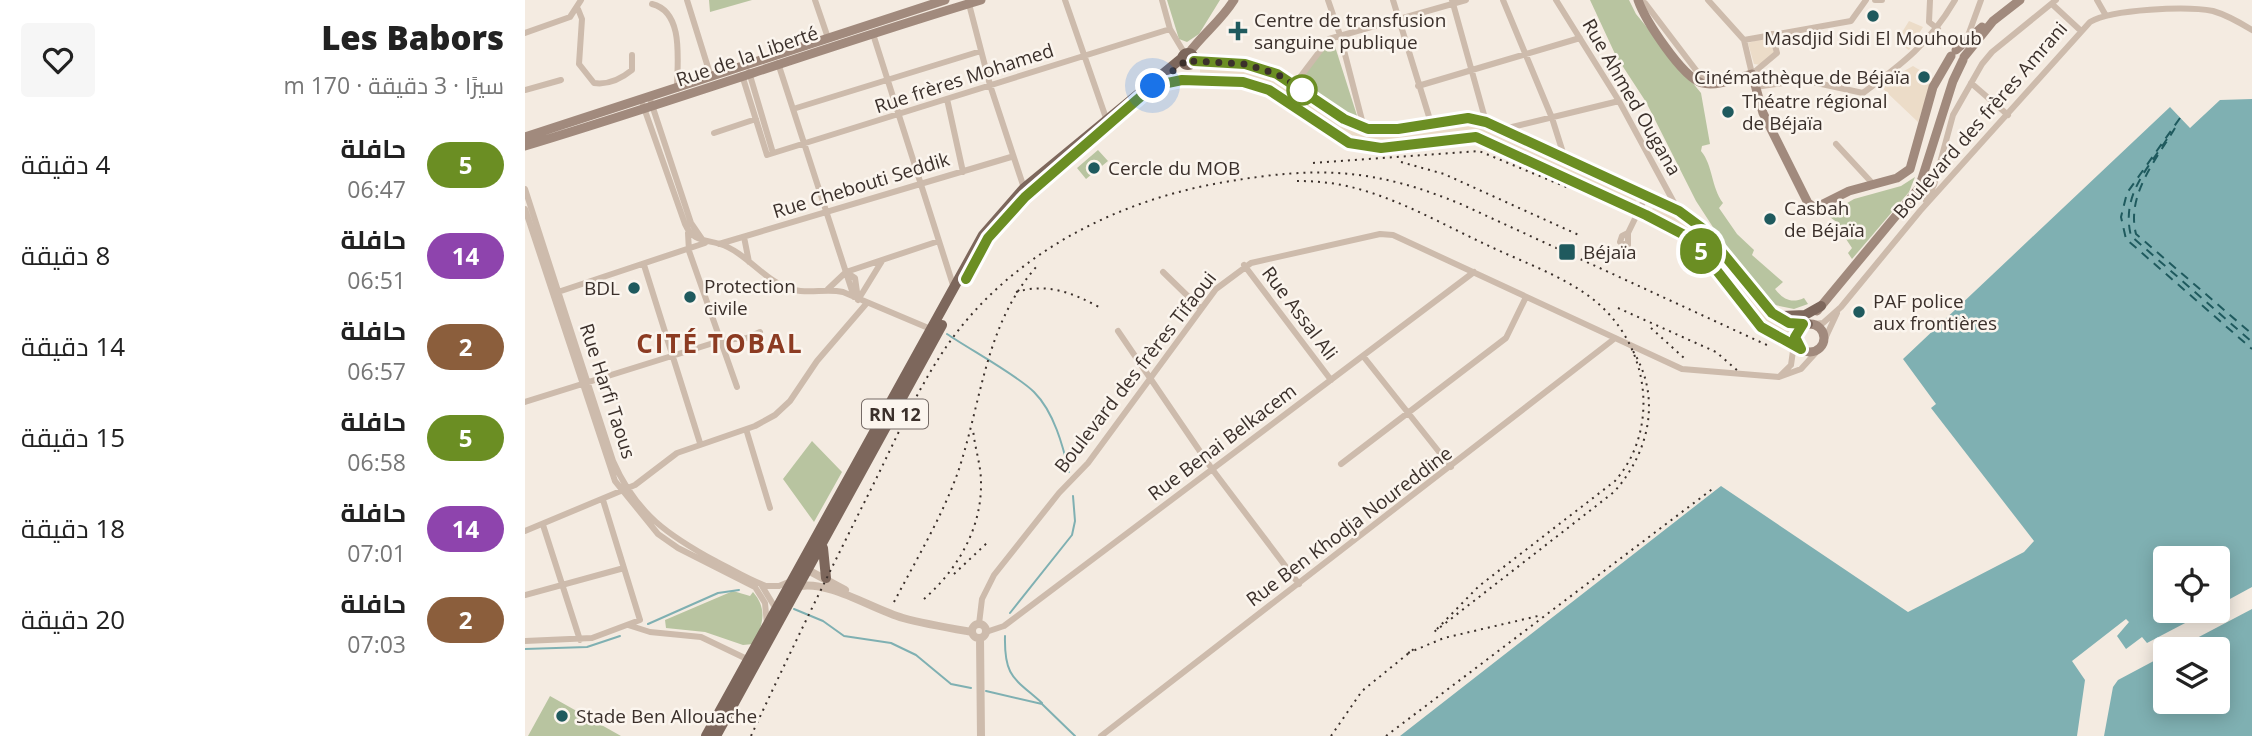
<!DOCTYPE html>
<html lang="ar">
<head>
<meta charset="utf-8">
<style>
	:root { --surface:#fff; --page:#f6f6f6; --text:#222; --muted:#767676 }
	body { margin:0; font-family:"Open Sans",Cairo,sans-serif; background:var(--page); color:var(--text); direction:rtl; height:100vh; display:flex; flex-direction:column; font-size:26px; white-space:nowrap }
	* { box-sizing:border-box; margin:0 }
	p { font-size:23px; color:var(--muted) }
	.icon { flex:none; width:38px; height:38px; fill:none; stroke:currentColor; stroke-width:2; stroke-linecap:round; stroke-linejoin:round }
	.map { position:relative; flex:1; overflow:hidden; direction:ltr }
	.drawer { display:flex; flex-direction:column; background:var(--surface); width:525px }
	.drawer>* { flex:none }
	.badge { padding:0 14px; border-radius:23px; font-size:24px; line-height:46px }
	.fabs { position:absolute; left:1628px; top:546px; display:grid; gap:14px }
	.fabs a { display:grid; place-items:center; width:77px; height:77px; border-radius:7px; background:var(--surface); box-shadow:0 4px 18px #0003; font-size:35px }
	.you { position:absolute; width:35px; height:35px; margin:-18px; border:5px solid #fff; border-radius:50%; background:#1a73e8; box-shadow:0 0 0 10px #1a73e833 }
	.map>.badge { position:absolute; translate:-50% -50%; box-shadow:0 0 0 4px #fff }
	.round { display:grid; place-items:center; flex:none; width:74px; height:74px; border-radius:7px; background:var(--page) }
	.overview { display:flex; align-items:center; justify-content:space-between; height:119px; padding:0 21px }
	h1 { font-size:33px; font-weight:800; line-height:52px }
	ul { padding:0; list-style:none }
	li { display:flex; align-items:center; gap:21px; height:91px; padding:0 21px }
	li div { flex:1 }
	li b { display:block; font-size:26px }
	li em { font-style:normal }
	li .badge { min-width:77px; font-weight:700; text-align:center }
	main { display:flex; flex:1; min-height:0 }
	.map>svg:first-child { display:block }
	.green { fill:#b8c4a0 }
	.plaza { fill:#ecdcc8 }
	.water { fill:#7fb0b2 }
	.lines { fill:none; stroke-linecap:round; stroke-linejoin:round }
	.stream { stroke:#7fb0b2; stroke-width:2 }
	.ferry { stroke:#1f5a5e; stroke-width:2; stroke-dasharray:9 7; stroke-linecap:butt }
	.minor { stroke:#cdbbac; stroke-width:6 }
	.tertiary { stroke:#cdbbac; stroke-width:8 }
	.secondary { stroke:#a18a7d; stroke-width:9 }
	.primary { stroke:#7d675c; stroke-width:10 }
	.rail { stroke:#3b302b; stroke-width:2; stroke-dasharray:2 5; stroke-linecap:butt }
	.line-casing { stroke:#fff; stroke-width:16 }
	.line { stroke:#6b8e23; stroke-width:10 }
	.walk { stroke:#3b302b; stroke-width:7; stroke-dasharray:0 12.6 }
	.poi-dot { fill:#1f5a5e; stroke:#fbf5ee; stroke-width:2.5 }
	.stop-dot { fill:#fff; stroke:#6b8e23; stroke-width:3.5 }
	.labels { text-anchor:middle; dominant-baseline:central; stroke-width:5; stroke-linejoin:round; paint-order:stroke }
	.shield { fill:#fbf5ee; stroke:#756b66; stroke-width:2 }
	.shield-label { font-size:18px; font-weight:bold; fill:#3b302b }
	.poi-label { font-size:19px; fill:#3b302b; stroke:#fbf5ee; text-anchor:start }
	.street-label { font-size:19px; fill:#3b302b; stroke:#fbf5ee }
	.district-label { font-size:26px; font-weight:bold; letter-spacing:2px; fill:#8c3b22; stroke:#fbf5ee }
</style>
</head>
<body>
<main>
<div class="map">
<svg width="1727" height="736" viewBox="0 0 1727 736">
	<rect width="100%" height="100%" fill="#f4ebe1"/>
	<path class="green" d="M184,0H227L185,12Z
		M642,0H695L674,34L662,42L654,39Z
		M1065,0H1104L1111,14L1176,93L1185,144L1177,146L1176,151C1188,165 1186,187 1198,203L1194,208L1212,234L1229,250L1227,255L1258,282L1250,289C1258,299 1266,304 1279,298L1283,304L1269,309L1250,305L1197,241L1171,201L1121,102L1091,56Z
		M807,37L835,125L770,80Z
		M573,150L583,161L561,179L552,168Z
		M1390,177L1384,192L1327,259L1323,253L1327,248L1321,239L1326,232L1320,228L1310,229L1313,223L1302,215L1329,199L1376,186Z
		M287,441L317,472L289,522L258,479Z
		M208,591L225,596L228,592C243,609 238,626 228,644L218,645L180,632L141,628L140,620Z
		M25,696L96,736H3Z"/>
	<path class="plaza" d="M1384,21L1398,27L1384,50L1371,42Z
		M1246,36L1250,52L1236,65L1229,64L1223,43Z
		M1388,66L1408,78L1393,122L1354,85Z
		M675,67L720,68L750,78L829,130L842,134L954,124L1113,197L1109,205L952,133L840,143L812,131L746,86L675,77Z
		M1129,206L1174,230L1245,319L1265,330L1261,338L1243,328L1169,236L1125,213Z"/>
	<path class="water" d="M1727,99V587L1692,606V558H1640V611H1683L1622,643L1617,637L1601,649L1592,636L1604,622L1601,619L1547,661L1560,680L1552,736H875L1196,486L1383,612L1499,552L1509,541L1406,408L1411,404L1378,359L1645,107L1665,128L1695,100Z
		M1727,609V736H1579L1588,687L1593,680L1640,655V702H1692V649H1651Z"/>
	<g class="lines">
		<path class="stream" d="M422,334C444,349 492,375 509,392C529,412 538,446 544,472
			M269,609L298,621L319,636L366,643L391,655L426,684L446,688
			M485,613L547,535L550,521L548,496
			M123,624L193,593L214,590
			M480,636C479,677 489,678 517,703
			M0,649L62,647L95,636
			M461,691L517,704L550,736"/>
		<path class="ferry" d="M1655,118L1602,193L1596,217L1601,239L1727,349
			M1650,128C1631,160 1601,195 1611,234L1727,334
			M1642,139C1621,171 1596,196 1606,236L1727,342"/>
		<path class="minor" d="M162,0L186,77
			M290,0L303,38
			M540,0L581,118
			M637,0L645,29L660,54
			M803,0L815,35L839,128
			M868,0L906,123
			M927,0L961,122
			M978,0L1027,118L1040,159
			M1031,0L1094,101L1153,210
			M1183,0L1219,40
			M1350,0H1357
			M1405,0L1404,22L1413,29
			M1572,0L1580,14
			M1113,2L1120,3L1180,82
			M127,4C160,12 152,63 152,89
			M444,4L465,85L499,188
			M1528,5L1555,30
			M53,9L57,19L54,64L69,83C83,85 96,79 107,70V55
			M0,33L45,17L56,0
			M348,34L429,288
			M1247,34L1252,53L1227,74L1219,40L1326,21L1341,0
			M1441,41L1456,0
			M253,63L329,297
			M224,72L248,153
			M217,75L242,155L645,29
			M1446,83L1483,115
			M769,85L804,39L941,0
			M893,86L1055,38
			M1230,87L1278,80L1338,93C1377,64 1405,43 1430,0
			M0,90L36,80
			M422,99L438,172
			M126,102L166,223L179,242
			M118,105L160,224C168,242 179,239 195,244C223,253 240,283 269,290C286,294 301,288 318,292L408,330
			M268,109L456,51
			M979,129L1094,101
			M189,133L231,119
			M1311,144L1349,185
			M0,189L88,461C111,514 144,536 192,562C208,570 224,580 241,586H254L266,581
			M1401,201L1409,185L1428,115L1457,64L1467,52L1531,0
			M0,209L90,481L133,534L153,548L230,587L240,603L242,624
			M163,233L164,251L212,387
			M1103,233V245L1095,242L1097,236L1103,233L1121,196
			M219,237L224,262
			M194,244L486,157
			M119,265L175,443
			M719,265L806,380
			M321,272L330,278L333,299
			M638,272L676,309
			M303,289L321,272L414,241
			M33,292L180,243
			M333,300L357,261
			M1289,324L1298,323L1316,307L1395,211L1565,22C1587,9 1662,6 1688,11C1702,15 1714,22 1727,30
			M593,331L687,469L774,584
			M1298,343L1312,313
			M838,356L926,467
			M1255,376L1266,365L1270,337
			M0,402L198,340L222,338L235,332
			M221,429L245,508
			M816,464L981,338L1001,297
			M18,525L55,640
			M0,531L110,485L152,453L230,426L250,415L265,401L292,361L341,304
			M237,586L251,609
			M0,595L99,568
			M454,624L457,599L469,575L534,493L563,463L691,289L726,263L855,234L868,235L1157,369L1254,377L1276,369L1296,347
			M103,625L125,632L176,637L224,660
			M461,632L479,626L949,272
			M0,641L67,638L115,620L78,500
			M576,736L1089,339"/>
		<path class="tertiary" d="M279,568L320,590
			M275,586C305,581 347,609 378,618C400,624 424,628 447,632
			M447 631a7 7 0 1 1 14 0a7 7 0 1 1-14 0Z
			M455,638L456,736"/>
		<path class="secondary" d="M1113,0C1120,20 1157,77 1177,83C1192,87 1212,78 1227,74L1238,113L1283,203L1290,208L1324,191L1372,178L1385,169L1408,87L1426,56
			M1431,50L1457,27
			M664,53C678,34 696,21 709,0
			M1439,57L1468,21L1495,0
			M0,137L420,0
			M0,146C153,100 303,46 456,0
			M1292,311L1394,188L1428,81L1438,60
			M1271 338a14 14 0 1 1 28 0a14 14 0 1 1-28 0Z"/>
		<path class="primary" d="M657 59a6 6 0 1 1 12 0a6 6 0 1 1-12 0Z
			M669,61C697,66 726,61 753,75C783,90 810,125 844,129C883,135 923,110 961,122L1154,211C1161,217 1170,221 1176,227C1208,256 1234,328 1283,324
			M628,86L657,80L718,82L744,90L810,135L840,148L951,137L1167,239L1236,327L1276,349
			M472,227L500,197L603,108
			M1257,316L1280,315L1296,306
			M298,548L301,578
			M181,736L458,235L499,188L657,58
			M191,736L417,325"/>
		<path class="rail" d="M876,162L919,174L1056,236
			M788,163L954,151L1046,189
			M772,181C791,181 812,183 830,188C876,200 919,225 962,245C1001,264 1052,280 1082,312C1126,358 1132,433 1090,481L954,586L909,632L1089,492C1124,453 1137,398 1108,351
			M491,292C522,283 546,292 574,307
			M1093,308L1191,352L1213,371
			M1126,328L1159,358
			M429,574L463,542
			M399,599C433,569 457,528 456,482C456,464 449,446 448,428
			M369,602C391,560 417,517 433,472C457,401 460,323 513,265
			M883,653L919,638L1013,616
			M226,736C264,654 304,573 344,493C366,450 386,402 412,361C474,260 586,201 700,182C793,166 850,168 938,205L1244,346
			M806,736L837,691L890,648
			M861,736L1190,487"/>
	</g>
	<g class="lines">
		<g class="line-casing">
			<path id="line" d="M441,279L463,238L500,197L628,86L657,80L718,82L744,90L824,143L856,148L951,137L1121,215L1167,239L1236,327L1276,349L1270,337L1278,324L1264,323L1247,313L1177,228L1154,211L961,122L943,118L873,129H843L819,119L752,74L720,64L669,61"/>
		</g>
		<use href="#line" class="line"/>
		<path class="walk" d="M628,86L658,63L665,65L669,61L720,64L752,74L777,90"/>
	</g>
	<g class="poi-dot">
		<circle cx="1348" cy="16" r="7"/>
		<path d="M709.5 20.5h7v7h7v7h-7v7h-7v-7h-7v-7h7z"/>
		<circle cx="1399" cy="77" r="7"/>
		<circle cx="1203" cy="112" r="7"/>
		<circle cx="569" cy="168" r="7"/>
		<circle cx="1245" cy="219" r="7"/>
		<rect x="1033" y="243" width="18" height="18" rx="3.5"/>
		<circle cx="109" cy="288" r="7"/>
		<circle cx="165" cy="297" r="7"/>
		<circle cx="1334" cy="312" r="7"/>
		<circle cx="37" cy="716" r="7"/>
	</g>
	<circle class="stop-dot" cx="777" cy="90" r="14"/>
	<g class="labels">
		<rect class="shield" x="337" y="399.5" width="66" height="29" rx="5"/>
		<g class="shield-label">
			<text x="370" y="414">RN 12</text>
		</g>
		<g class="poi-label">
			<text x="729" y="20">Centre de transfusion<tspan x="729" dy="22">sanguine publique</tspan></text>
			<text x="1348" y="38" text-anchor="middle">Masdjid Sidi El Mouhoub</text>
			<text x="1385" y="77" text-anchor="end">Cinémathèque de Béjaïa</text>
			<text x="1217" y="101">Théatre régional<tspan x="1217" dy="22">de Béjaïa</tspan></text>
			<text x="583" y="168">Cercle du MOB</text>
			<text x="1259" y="208">Casbah<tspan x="1259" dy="22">de Béjaïa</tspan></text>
			<text x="1058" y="252">Béjaïa</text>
			<text x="179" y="286">Protection<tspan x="179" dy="22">civile</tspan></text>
			<text x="95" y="288" text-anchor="end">BDL</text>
			<text x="1348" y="301">PAF police<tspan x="1348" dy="22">aux frontières</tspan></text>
			<text x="51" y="716">Stade Ben Allouache</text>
		</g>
		<g class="street-label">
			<text transform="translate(222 56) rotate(-19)">Rue de la Liberté</text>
			<text transform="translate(439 78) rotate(-18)">Rue frères Mohamed</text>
			<text transform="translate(1107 97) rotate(60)">Rue Ahmed Ougana</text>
			<text transform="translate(1455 120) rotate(-49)">Boulevard des frères Amrani</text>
			<text transform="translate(336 185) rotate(-17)">Rue Chebouti Seddik</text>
			<text transform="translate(775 313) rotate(53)">Rue Assal Ali</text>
			<text transform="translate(610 372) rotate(-52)">Boulevard des frères Tifaoui</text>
			<text transform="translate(83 391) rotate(72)">Rue Harfi Taous</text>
			<text transform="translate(697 442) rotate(-37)">Rue Benai Belkacem</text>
			<text transform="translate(824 526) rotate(-37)">Rue Ben Khodja Noureddine</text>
		</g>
		<g class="district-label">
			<text x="195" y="343">CITÉ TOBAL</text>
		</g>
	</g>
</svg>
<div class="fabs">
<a><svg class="icon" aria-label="locate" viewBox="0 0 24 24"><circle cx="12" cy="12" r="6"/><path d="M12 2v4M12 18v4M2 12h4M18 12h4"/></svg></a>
<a><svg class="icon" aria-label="layers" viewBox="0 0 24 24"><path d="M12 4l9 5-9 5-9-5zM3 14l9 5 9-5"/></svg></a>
</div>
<div class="you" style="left:628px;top:86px"></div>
<b class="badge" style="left:1176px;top:251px;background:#6b8e23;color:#fff">5</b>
</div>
<section class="drawer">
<div class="overview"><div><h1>Les Babors</h1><p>سيرًا · 3 دقيقة · 170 m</p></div><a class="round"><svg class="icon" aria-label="heart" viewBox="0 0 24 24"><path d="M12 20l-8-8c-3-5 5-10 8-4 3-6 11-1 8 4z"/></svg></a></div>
<ul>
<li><span class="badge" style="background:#6b8e23;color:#fff">5</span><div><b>حافلة</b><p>06:47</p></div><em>4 دقيقة</em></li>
<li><span class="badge" style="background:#8e44ad;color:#fff">14</span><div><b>حافلة</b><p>06:51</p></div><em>8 دقيقة</em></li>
<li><span class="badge" style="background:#8b5e3c;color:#fff">2</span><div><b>حافلة</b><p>06:57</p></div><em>14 دقيقة</em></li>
<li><span class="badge" style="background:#6b8e23;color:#fff">5</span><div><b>حافلة</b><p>06:58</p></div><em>15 دقيقة</em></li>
<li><span class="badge" style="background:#8e44ad;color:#fff">14</span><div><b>حافلة</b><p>07:01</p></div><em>18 دقيقة</em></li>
<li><span class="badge" style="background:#8b5e3c;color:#fff">2</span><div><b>حافلة</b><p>07:03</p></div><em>20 دقيقة</em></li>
</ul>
</section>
</main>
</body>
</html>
